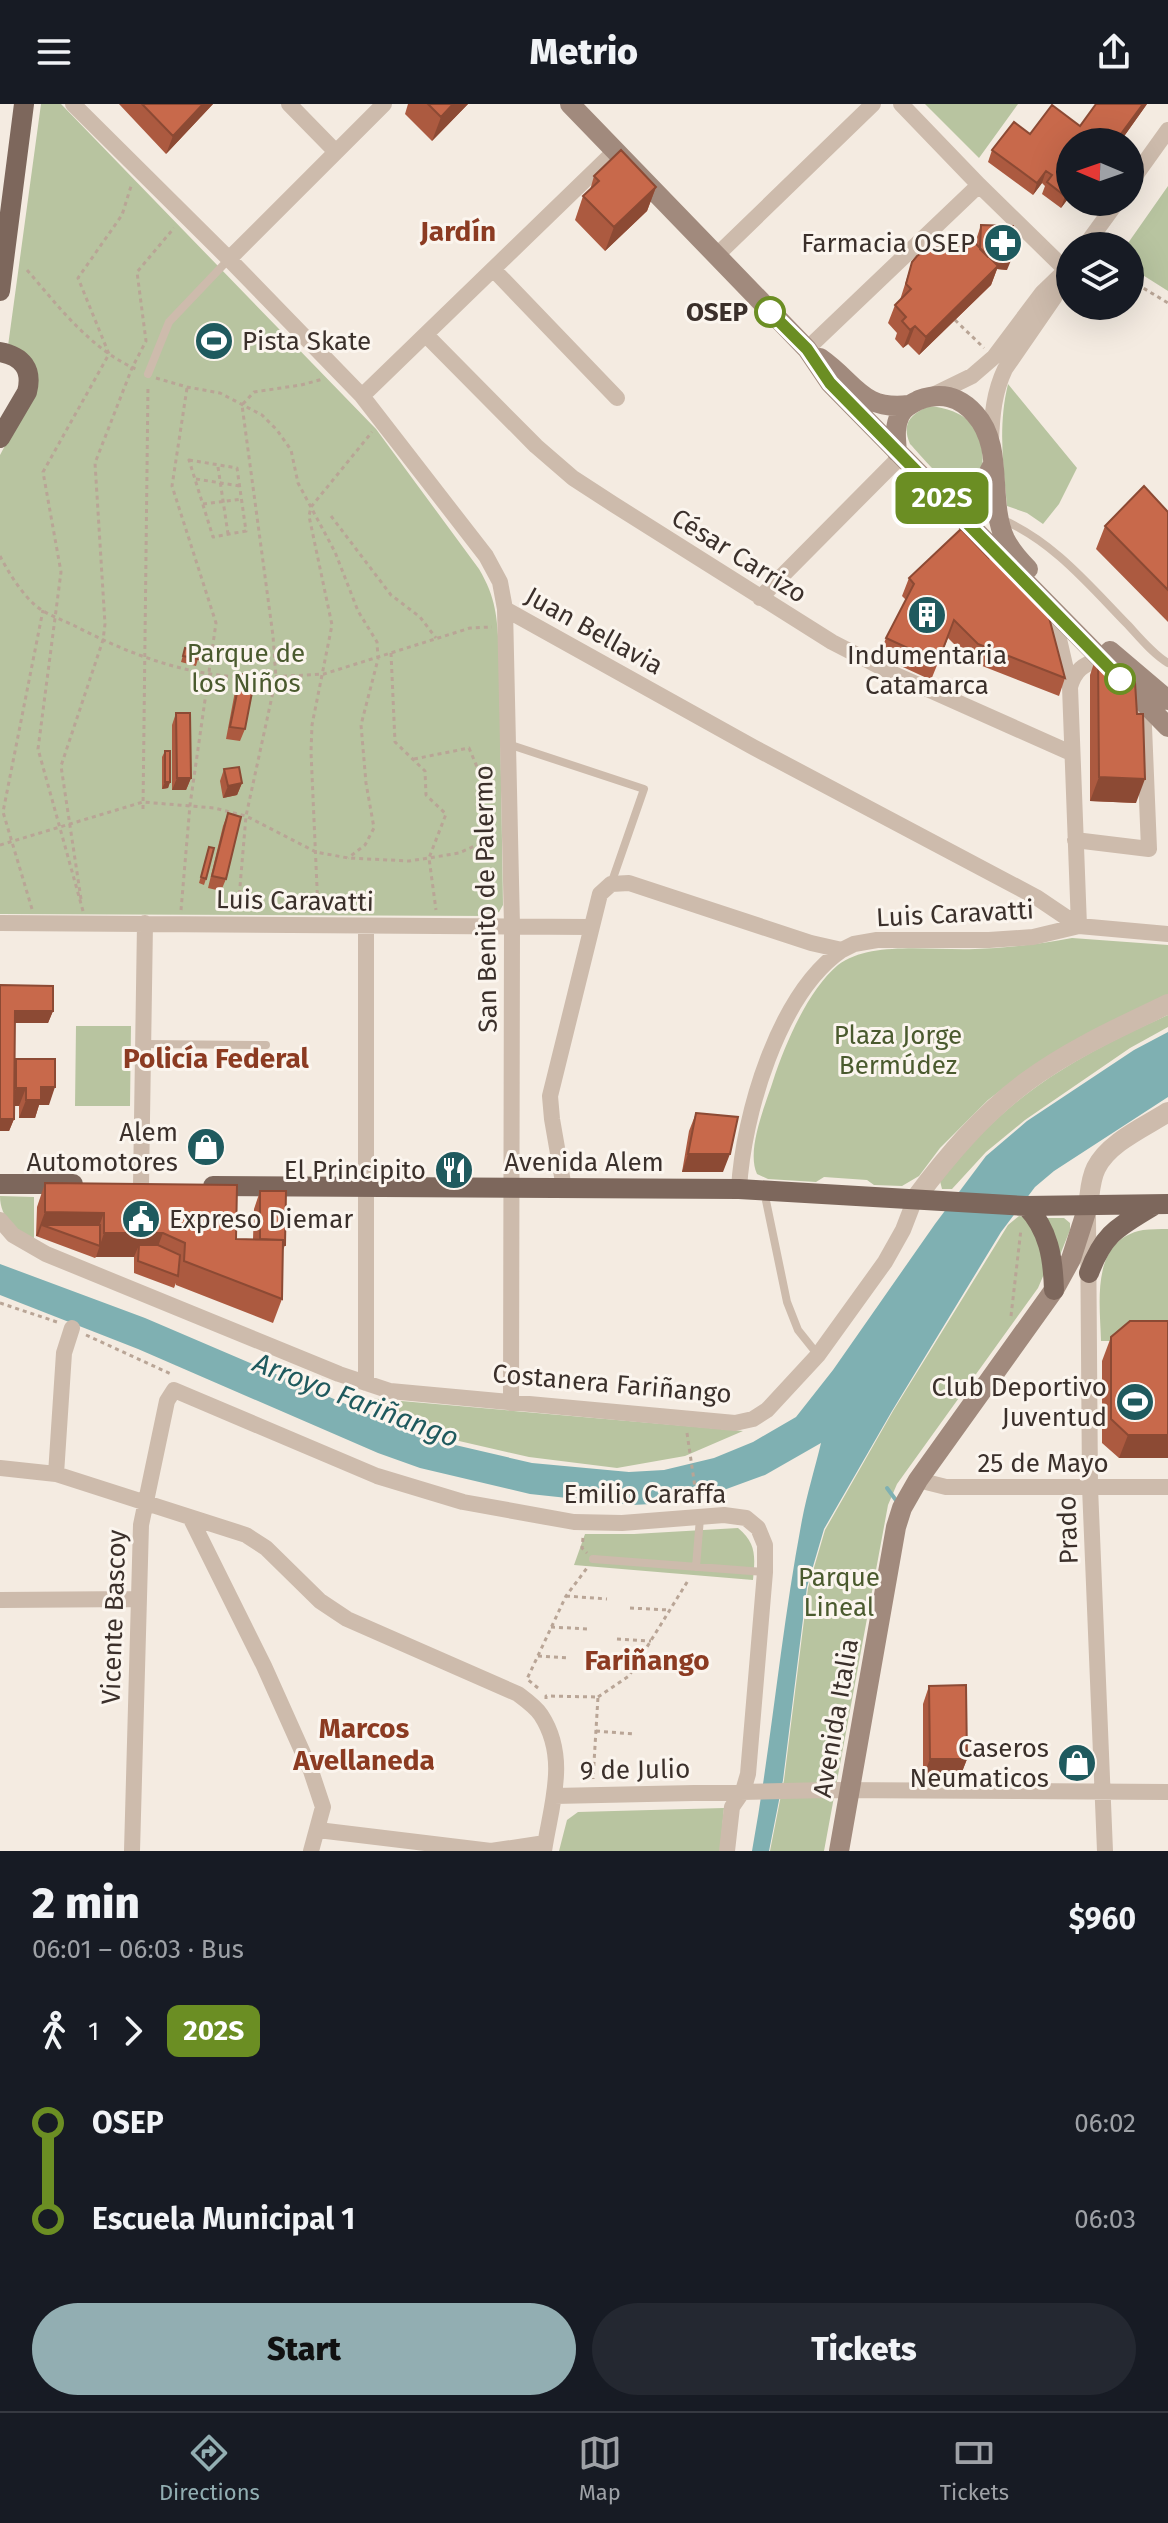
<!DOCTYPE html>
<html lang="en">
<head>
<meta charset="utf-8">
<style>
	:root { --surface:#171b24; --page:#242831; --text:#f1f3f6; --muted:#9ea1a6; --line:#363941; --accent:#92aeb2 }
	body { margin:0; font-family:"Fira Sans",sans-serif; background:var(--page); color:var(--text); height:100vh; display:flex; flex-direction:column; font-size:30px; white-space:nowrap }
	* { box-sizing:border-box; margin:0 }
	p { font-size:26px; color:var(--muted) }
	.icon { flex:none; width:44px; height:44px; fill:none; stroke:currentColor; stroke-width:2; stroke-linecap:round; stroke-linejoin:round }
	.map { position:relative; height:1747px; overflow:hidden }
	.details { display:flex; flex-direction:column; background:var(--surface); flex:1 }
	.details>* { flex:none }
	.badge { padding:0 16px; border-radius:12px; font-size:28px; line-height:52px }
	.needle { width:52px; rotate:272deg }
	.tools { position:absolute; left:1056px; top:24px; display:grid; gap:16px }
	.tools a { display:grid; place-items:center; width:88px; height:88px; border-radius:50%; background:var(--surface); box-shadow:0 8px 32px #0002; font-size:40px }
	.map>.badge { position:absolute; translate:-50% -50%; box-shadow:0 0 0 4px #fff }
	.legs { display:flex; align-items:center; gap:12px; height:88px; padding:0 32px; font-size:26px }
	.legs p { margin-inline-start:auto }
	.head { display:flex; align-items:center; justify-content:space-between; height:136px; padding:0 32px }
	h1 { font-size:44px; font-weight:800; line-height:60px }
	.action { display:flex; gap:16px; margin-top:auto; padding:16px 32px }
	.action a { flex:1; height:92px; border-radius:48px; background:var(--accent); color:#111; font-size:32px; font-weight:800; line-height:92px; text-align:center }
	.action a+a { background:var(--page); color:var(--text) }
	ul { padding:0 32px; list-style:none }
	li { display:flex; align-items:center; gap:28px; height:96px; font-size:30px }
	li i { display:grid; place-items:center; width:12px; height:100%; margin:0 10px; background:currentColor }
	li i::after { content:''; width:20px; height:20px; margin:-10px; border:6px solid; border-radius:50%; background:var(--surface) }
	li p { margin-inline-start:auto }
	li:first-child i { background:linear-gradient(#0000 50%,currentColor 0) }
	li:last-child i { background:linear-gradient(currentColor 50%,#0000 0) }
	header { display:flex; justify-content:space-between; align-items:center; height:104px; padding:0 32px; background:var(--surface); font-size:36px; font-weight:800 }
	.tab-bar { display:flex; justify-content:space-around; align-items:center; height:112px; border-top:2px solid var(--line); background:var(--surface); font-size:22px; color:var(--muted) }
	.tab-bar a { display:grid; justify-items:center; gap:4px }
	.tab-bar .active { color:var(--accent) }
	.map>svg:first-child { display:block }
	.green { fill:#b8c4a0 }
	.water { fill:#7fb0b2 }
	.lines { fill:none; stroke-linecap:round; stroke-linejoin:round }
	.stream { stroke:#7fb0b2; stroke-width:4 }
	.path { stroke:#b9a596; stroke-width:3; stroke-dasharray:4 4; stroke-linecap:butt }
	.service { stroke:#cdbbac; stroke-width:8 }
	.minor { stroke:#cdbbac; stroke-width:16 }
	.tertiary { stroke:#cdbbac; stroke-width:20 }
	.secondary { stroke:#a18a7d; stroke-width:20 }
	.primary { stroke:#7d675c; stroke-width:20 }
	.wall { fill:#ac5a40 }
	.shaded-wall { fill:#8c4a34 }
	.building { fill:#c8694b; stroke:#8c4a34; stroke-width:2 }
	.line-1-casing { stroke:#fff; stroke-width:18 }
	.line-1 { stroke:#6b8e23; stroke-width:12 }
	.stop-1-dot { fill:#fff; stroke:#6b8e23; stroke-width:4 }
	.labels { text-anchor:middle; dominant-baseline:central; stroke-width:6; stroke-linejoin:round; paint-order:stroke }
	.poi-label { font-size:26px; fill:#3b302b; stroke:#fbf5ee; text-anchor:end }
	.stop-label { font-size:26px; font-weight:bold; fill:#3b302b; stroke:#fbf5ee; text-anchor:end }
	.street-label { font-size:26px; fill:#3b302b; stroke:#fbf5ee }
	.park-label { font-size:26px; fill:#4a5a2e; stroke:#fbf5ee }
	.neighbourhood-label { font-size:28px; font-weight:bold; fill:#8c3b22; stroke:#fbf5ee }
	.water-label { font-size:28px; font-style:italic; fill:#1f5a5e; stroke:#fbf5ee }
</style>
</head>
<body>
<header><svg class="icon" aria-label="menu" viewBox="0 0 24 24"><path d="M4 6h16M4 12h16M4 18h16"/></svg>Metrio<svg class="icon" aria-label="share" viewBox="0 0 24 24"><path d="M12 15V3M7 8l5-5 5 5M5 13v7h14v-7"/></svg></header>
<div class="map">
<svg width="1168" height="1747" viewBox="0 0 1168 1747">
	<rect width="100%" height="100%" fill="#f4ebe1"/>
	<path class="green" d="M41,0H61L376,325L479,465C496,494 497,512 499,546L503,801L499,808L491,812L0,810V351L35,285L8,242Z
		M925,0H1018L979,54Z
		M1168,82V187L1130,163V142H1126Z
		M1008,280L1077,364L1059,400L1043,420L1027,409L1007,402C1003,360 998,321 1008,280Z
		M929,302C972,306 988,330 981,372C974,377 968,384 958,383C944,381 920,350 910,340C901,319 911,310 929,302Z
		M1072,834L1168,841V891L1022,970L988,996L940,1044L919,1072L902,1082L874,1081L867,1076L824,1073L816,1078L768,1075L757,1070C746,1046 765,1002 773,977C785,940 808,886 838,861C871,836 935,847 975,845C1007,844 1040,840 1072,834Z
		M1168,911V923L1130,944L1025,1016L986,1048L952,1085H942L940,1077C1005,993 1072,954 1168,911Z
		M76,922H131L130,1002H75Z
		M0,1092L34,1093V1139C17,1126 0,1115 0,1092Z
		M1019,1112L1027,1113L1038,1124L1044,1170L1038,1184L897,1380L888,1401L824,1747H770L784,1676L808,1484L825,1426L893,1307L1008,1121Z
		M1044,1114H1064L1070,1119V1126L1058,1156Z
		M1168,1125V1237H1101C1100,1198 1090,1136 1143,1126C1151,1125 1160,1125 1168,1125Z
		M367,1294L743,1327L685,1352L617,1364L529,1353L446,1334Z
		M738,1424C757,1440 755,1453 753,1476L574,1461L585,1430H634Z
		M724,1704L720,1747H559L567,1716L578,1708Z"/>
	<path class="water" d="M1168,928V993L1054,1067L1035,1083L1001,1128L892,1307L824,1425L807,1483L783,1676L769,1747H752C772,1637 781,1526 802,1416C807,1390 815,1364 821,1339L765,1371L721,1387L669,1399L633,1401L530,1390L420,1364L378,1349L138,1245L0,1191V1160L145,1214L425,1334L532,1359L629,1368L664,1366L714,1354L753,1338L796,1313L833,1266L935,1120L986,1052L1027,1017L1134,946Z"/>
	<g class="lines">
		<path class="stream" d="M887,1384L898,1399"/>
		<path class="path" d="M27,166C60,204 91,246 138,266
			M1130,176L1168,199
			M955,216L984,244
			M156,274L187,283L220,289L262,311L277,326L291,346L298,379L335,448L358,507L377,538L378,555L361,621L366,679L374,724L365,741L348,754
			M189,356L237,364L246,427L213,433Z
			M218,363L228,430
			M196,375L240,382
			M203,400L242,395
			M331,412L391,491L420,513L436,534
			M0,452C9,469 21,489 36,502C47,511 63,516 75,522C127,549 181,570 240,573
			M391,549L395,638L425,667L426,691L446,710L429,754L436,806
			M251,574L324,570L470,524L492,523
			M414,655L469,644L494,703
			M143,705L148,281
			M0,741L143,698L214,704L246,712L316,748L348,754L409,757L429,754L459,749L495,733
			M81,795L61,662L103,536L105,520L95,359L132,264L146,237L137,168L174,124
			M32,805L3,708L43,506
			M181,806L190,701L216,519L172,382L187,284
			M238,806L246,712L276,574L273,532L242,301L254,288L301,281L323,275
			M318,806L311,648L312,621L332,521L309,412L311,403L372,328
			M83,807L38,645L61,468L43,368L109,250L78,174L122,111L132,79
			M0,1199L57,1218
			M1011,1212L1021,1125
			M86,1231L171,1270L172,1272
			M687,1329L697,1397
			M583,1434L582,1444L587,1449
			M566,1492L607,1495
			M630,1504L669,1506
			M551,1523L588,1525
			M617,1535L651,1537
			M538,1552L569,1554
			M600,1565L633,1566
			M538,1584L527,1575L566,1492L587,1464
			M598,1593L629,1572L689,1475
			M546,1595V1592L598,1593L593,1675
			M596,1627L634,1630"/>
		<path class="service" d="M148,270L169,218L229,155
			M1001,415C1053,437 1089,481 1128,521C1140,534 1153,550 1168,559
			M508,640L644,685L611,780
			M144,940L266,941
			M764,1087L787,1198L798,1226L818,1251
			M593,1455L765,1468
			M696,1463L700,1414"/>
		<path class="minor" d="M73,0L229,155L362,292L486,452L500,478L505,505L753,643L1036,793L1079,822
			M289,0L336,48
			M901,0L979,81L1067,167
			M1130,79L1168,26
			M1085,142L1117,98
			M716,152L873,0
			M229,155L384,0
			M493,165L617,294
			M426,231L536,342L573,374L613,400L832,538L896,571L1071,649
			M807,245L979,81
			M933,291L972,272L994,253L1042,189L1070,162
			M362,292L615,47
			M991,337C992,311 994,288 1005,265L1054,194L1063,175
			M760,494L901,352
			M505,505L512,822L511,1299
			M1053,509L1070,583L1079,822
			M1070,583C1075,566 1083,561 1099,555
			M1075,736L1149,745L1143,598
			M0,819L590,823
			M141,1081L145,819
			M564,1084L552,1015L550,992L600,790L611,780L629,779L811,839L842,846L854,840L877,836H989L1033,833L1079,822L1168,830
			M739,1085C743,1012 778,890 842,846
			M1088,1113L1090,1383L1105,1747
			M0,1116L13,1131L46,1150L339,1270L390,1287L735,1319L753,1315L767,1306L818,1251L885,1158L903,1126L915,1095
			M366,1279V822
			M0,1364L56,1370L246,1431L266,1444L320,1497L347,1515L518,1590C526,1596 536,1603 541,1611C569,1654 551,1701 544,1747
			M56,1370L64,1249L72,1224
			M918,1376L946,1383H1168
			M190,1413L264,1562L311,1667L323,1703L311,1747
			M0,1496L138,1495
			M554,1692L828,1686L1168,1688
			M318,1726L491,1747L545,1739
			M132,1747L141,1421L167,1297L174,1286L377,1372L463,1398L574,1418L622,1419L724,1411L746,1414L758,1424L765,1441V1468L748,1670L743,1687L732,1703L727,1747"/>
		<path class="tertiary" d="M915,1095C948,1051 982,1011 1026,978C1069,946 1120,923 1168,900
			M1088,1102C1090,1090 1090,1076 1096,1064C1109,1038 1145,1023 1168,1008"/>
		<path class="secondary" d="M570,0L807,245L830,279L1168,623
			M820,254C856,279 861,307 909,301
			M897,348C896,335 894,323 900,311C904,303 911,300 919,296C941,288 959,292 975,310C1005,343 987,396 1005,435C1011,447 1019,456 1028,465
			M933,385C964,395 978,393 992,362
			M1110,547L1168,596
			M839,1747L896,1423L902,1404L918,1376L1054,1186L1071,1155L1088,1102"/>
		<path class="primary" d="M0,187L24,0
			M0,248C22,252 33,265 27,288L0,334
			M0,1080H73
			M213,1082L739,1085L1026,1102L1168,1100
			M1026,1102C1049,1126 1053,1154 1054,1186
			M1089,1169C1104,1129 1117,1124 1153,1102"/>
	</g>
	<path class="wall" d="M119,0H213L166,50Z
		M408,0H468L432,37L405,10Z
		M1147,0L1120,38H1070V92L1061,104L1042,90L1045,82L1042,79L1033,91L988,58L992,46L1030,30L1080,22Z
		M594,72L656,83L647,107L605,147L575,116L583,92L590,86Z
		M981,121L1007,166L997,165L991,181L919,251L908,240L903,244L895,235L897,229L888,219L895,201L900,196L912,158L951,147L977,141V133Z
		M1168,408V518L1096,445L1105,422Z
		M909,474L1065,574L1059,592L972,558L948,534L931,576L879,552L886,534L906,496L902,492Z
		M185,544L200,548L196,562L181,558Z
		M1098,547L1136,699L1090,697V571Z
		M241,570L245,625L240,637L226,635L236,582Z
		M176,609L191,674L186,686H172V621Z
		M165,647L170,678L168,684L162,685V653Z
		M224,665L242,679L237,691L223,694L220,677Z
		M228,709L226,775L221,787L208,784L223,722Z
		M209,743L206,775L204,781L199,779Z
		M0,881L53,907L48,919H14V961L16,955L49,1001H39L35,1014H19V1002H14V1015L9,1027Z
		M696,1009L723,1068H682L689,1027Z
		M45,1079L236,1135H253L254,1105L260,1087L285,1141L282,1149V1195L273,1219L176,1181V1179L174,1184L134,1169V1153H96L95,1154L36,1132L37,1103Z
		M1111,1233L1168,1354H1119L1102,1339V1257Z
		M929,1582L967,1655L960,1673H923V1600Z"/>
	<path class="shaded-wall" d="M203,0H213L166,50L173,32Z
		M453,0H468L432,37L441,13Z
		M1143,0H1147L1120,38H1115Z
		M1046,67L1042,79L1033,91L1037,79Z
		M656,83L647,107L605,147L614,123Z
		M1070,86V92L1061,104L1065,92Z
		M980,153L1012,154L1007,166L997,165L991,181L919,251L926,233Z
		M915,222L908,240L903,244L910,226Z
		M1099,673L1145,675L1136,699L1090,697Z
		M177,674H191L186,686H172Z
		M165,678H170L168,684L162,685Z
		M242,679L237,691L223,694L228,682Z
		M15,907H53L48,919H10Z
		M41,983H55L49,1001H39L35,1014H19L26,996Z
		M16,984H26L19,1002H9Z
		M0,1015H14L9,1027H0Z
		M688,1050H730L723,1068H682Z
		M45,1108L104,1109L95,1133L42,1121L38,1132H36Z
		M104,1129H163L154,1153L139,1141L134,1153H96Z
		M1128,1331H1168V1354H1119Z
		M930,1655H967L960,1673H923Z"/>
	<path class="building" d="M142,0H203L173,32Z
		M428,0H453L441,13Z
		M1096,0H1143L1115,38H1070V86L1065,92L1047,78L1052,71L1046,67L1037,79L992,46L1014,18L1030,30L1052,1L1080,22Z
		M621,46L656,83L614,123L583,92L599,77L594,72Z
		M981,121L1013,122L1012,154L988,153L980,145Z
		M967,131L998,162L926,233L915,222L910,226L902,217L906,213L895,201L911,185L906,180L912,158L917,152L930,144L946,141L951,147Z
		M1144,382L1168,408V486L1105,422Z
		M961,425L989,454L993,449L1046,502L1065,574L978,540L954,516L938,558L886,534L914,480L909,474Z
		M185,544L200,548L198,555L183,552Z
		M1098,547L1135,578L1137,610H1143L1145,675L1099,673Z
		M241,570L255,573L245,625L230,623Z
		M176,609H190L191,674H177Z
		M165,647H170V678H165Z
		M239,663L242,679L228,682L224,665Z
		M228,709L241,713L226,775L212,772Z
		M209,743L214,744L206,775L201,773Z
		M0,881L53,882V907H15L14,1015H0Z
		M16,955H55V983H41V996H26V984H16Z
		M696,1009L738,1013L730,1050H688Z
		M45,1079L237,1081L236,1135L283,1136L282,1195L184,1157L185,1139L163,1129H104V1109L45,1108Z
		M260,1087H286L285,1141H283V1136L260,1135Z
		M42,1121H100V1142Z
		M139,1141H158L180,1151L178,1172L138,1157Z
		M1130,1217H1168V1331H1128L1111,1315V1233Z
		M966,1581L967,1655H930L929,1582Z"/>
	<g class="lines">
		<g class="line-1-casing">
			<path id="line-1" d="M770,208L807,245L830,279L1120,575"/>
		</g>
		<use href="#line-1" class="line-1"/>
	</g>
	<defs>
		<g id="pharmacy-disc" transform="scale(2)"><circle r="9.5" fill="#1f5a5e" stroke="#fbf5ee"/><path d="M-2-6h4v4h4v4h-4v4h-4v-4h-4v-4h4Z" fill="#fff"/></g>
		<g id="stadium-disc" transform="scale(2)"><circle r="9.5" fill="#1f5a5e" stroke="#fbf5ee"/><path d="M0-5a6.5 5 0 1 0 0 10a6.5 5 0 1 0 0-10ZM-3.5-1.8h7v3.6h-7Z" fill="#fff"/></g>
		<g id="building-disc" transform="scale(2)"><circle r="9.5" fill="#1f5a5e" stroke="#fbf5ee"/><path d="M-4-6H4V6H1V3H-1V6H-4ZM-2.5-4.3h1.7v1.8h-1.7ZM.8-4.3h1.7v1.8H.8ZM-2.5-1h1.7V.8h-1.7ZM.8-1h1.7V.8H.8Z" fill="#fff"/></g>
		<g id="shop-disc" transform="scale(2)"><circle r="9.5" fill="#1f5a5e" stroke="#fbf5ee"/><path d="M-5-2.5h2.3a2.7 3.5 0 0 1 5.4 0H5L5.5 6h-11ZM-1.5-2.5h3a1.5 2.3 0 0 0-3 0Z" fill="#fff"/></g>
		<g id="restaurant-disc" transform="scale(2)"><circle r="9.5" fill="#1f5a5e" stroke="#fbf5ee"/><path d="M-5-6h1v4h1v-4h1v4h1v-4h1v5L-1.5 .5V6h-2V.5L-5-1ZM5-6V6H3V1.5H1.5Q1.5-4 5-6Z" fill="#fff"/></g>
		<g id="civic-disc" transform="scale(2)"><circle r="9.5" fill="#1f5a5e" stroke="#fbf5ee"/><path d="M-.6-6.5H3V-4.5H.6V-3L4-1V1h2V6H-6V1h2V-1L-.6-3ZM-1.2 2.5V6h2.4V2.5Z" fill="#fff"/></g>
	</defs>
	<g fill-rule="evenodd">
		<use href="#pharmacy-disc" x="1003" y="139"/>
		<use href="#stadium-disc" x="214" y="237"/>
		<use href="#building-disc" x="927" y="511"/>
		<use href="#shop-disc" x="206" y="1043"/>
		<use href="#restaurant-disc" x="454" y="1066"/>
		<use href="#civic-disc" x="141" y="1115"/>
		<use href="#stadium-disc" x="1135" y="1298"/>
		<use href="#shop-disc" x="1077" y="1659"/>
	</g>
	<g class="stop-1-dot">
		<circle cx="770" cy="208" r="14"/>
		<circle cx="1120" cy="575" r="14"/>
	</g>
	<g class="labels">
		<g class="poi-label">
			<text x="975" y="139">Farmacia OSEP</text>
			<text x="242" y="237" text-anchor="start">Pista Skate</text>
			<text x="927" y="551" text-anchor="middle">Indumentaria<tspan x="927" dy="30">Catamarca</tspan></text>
			<text x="178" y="1028">Alem<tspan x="178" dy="30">Automotores</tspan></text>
			<text x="426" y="1066">El Principito</text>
			<text x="169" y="1115" text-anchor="start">Expreso Diemar</text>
			<text x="1107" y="1283">Club Deportivo<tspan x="1107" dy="30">Juventud</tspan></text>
			<text x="1049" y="1644">Caseros<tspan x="1049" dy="30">Neumaticos</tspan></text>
		</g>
		<g class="stop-label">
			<text x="748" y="208">OSEP</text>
		</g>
		<g class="street-label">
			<text transform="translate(739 452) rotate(32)">César Carrizo</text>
			<text transform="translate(594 527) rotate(29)">Juan Bellavia</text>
			<text transform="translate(486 795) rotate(-91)">San Benito de Palermo</text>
			<text transform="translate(295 797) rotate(1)">Luis Caravatti</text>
			<text transform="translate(955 810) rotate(-3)">Luis Caravatti</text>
			<text x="584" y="1058">Avenida Alem</text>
			<text transform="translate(612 1280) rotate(5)">Costanera Fariñango</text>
			<text x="1043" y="1359">25 de Mayo</text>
			<text x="645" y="1390">Emilio Caraffa</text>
			<text transform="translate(1068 1426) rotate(-92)">Prado</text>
			<text transform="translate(114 1513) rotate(-88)">Vicente Bascoy</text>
			<text transform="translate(836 1614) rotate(-80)">Avenida Italia</text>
			<text transform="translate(635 1666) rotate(-1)">9 de Julio</text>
		</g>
		<g class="park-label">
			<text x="246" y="549">Parque de<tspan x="246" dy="30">los Niños</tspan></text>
			<text x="898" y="931">Plaza Jorge<tspan x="898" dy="30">Bermúdez</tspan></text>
			<text x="839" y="1473">Parque<tspan x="839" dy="30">Lineal</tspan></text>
		</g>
		<g class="neighbourhood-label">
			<text x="458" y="127">Jardín</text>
			<text x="216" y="954">Policía Federal</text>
			<text x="647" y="1556">Fariñango</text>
			<text x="364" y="1624">Marcos<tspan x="364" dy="32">Avellaneda</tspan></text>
		</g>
		<g class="water-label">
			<text transform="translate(356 1296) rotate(21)">Arroyo Fariñango</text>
		</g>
	</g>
</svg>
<div class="tools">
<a><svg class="needle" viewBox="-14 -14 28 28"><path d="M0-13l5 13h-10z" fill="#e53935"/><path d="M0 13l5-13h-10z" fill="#9ea1a6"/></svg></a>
<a><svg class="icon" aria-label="layers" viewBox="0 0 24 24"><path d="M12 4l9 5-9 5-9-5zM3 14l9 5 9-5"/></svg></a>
</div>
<b class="badge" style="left:942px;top:394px;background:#6b8e23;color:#fff">202S</b>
</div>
<section class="details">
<div class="head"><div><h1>2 min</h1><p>06:01 – 06:03 · Bus</p></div><b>$960</b></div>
<div class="legs"><svg class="icon" aria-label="walk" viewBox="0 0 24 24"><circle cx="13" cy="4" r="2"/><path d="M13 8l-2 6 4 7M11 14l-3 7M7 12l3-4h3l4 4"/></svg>1<svg class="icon" aria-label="forward" viewBox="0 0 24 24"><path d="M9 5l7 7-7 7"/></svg><b class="badge" style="background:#6b8e23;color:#fff">202S</b></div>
<ul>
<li><i style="color:#6b8e23"></i><b>OSEP</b><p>06:02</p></li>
<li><i style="color:#6b8e23"></i><b>Escuela Municipal 1</b><p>06:03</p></li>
</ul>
<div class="action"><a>Start</a><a>Tickets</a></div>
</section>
<nav class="tab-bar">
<a class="active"><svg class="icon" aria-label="directions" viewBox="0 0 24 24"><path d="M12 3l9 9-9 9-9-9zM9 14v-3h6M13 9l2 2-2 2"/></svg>Directions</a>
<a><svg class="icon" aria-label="map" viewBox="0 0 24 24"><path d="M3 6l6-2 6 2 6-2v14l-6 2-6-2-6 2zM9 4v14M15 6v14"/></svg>Map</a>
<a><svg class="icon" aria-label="tickets" viewBox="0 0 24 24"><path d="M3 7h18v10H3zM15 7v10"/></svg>Tickets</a>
</nav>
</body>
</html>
